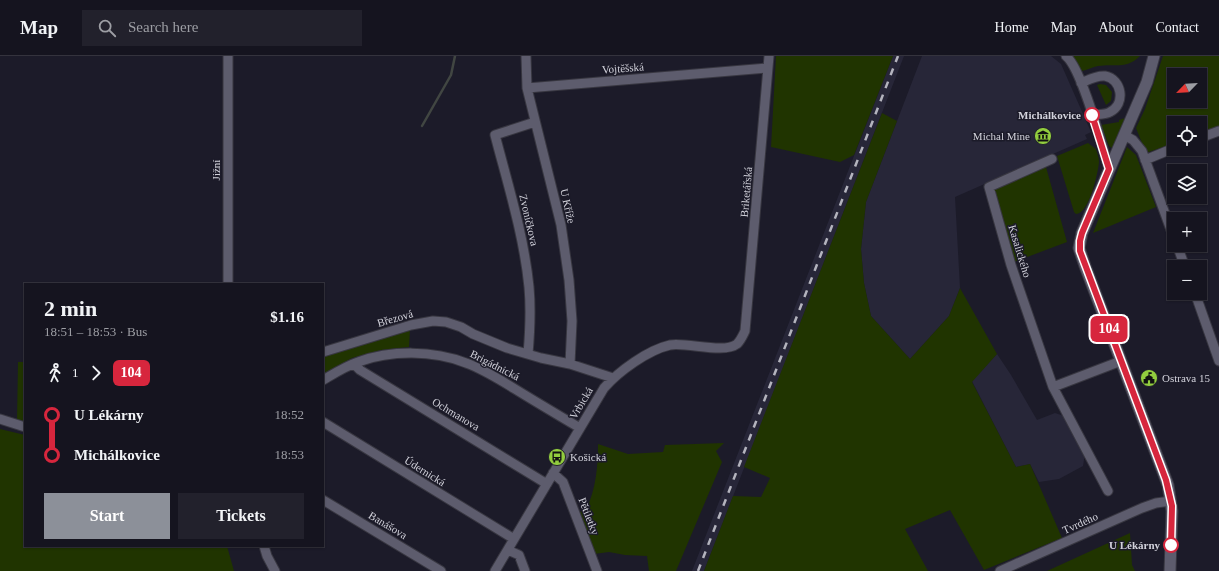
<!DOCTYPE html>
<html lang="en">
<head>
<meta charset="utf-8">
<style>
	:root { --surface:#15141f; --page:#22212c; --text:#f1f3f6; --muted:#9d9ea4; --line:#34333d; --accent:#8c9099 }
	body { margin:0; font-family:Georgia,serif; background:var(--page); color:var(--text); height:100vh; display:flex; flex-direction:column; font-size:15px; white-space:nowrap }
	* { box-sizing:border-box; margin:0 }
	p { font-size:13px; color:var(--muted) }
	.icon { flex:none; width:22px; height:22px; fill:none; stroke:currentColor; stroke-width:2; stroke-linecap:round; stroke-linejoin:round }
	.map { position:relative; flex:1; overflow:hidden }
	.drawer { position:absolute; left:24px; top:227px; width:300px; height:264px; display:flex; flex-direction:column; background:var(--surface); border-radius:0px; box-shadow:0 1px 3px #0004,0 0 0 1px var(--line) }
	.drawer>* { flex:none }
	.badge { padding:0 8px; border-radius:6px; font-size:14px; line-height:26px }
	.needle { width:26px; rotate:245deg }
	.fabs { position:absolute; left:1167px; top:12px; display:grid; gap:8px }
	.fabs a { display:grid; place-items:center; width:40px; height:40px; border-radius:0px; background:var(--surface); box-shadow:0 1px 3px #0004,0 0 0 1px var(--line); font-size:20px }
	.map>.badge { position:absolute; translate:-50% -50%; box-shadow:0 0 0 2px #fff }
	.legs { display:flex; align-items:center; gap:6px; height:44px; padding:0 20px; font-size:13px }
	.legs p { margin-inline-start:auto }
	.headline { display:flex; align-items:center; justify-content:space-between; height:68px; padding:0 20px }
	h1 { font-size:22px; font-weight:800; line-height:30px }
	.action { display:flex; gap:8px; margin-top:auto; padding:8px 20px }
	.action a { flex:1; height:46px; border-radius:0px; background:var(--accent); color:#fff; font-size:16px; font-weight:800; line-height:46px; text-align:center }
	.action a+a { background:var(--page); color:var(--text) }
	ul { padding:0 20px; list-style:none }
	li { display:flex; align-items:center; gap:14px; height:40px; font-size:15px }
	li i { display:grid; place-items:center; width:6px; height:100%; margin:0 5px; background:currentColor }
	li i::after { content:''; width:10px; height:10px; margin:-5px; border:3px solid; border-radius:50%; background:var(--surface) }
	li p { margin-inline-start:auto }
	li:first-child i { background:linear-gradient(#0000 50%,currentColor 0) }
	li:last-child i { background:linear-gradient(currentColor 50%,#0000 0) }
	header { display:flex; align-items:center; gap:24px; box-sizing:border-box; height:56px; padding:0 20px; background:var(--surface); border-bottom:1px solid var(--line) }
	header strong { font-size:19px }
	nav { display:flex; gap:22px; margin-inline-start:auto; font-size:14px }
	.search { width:280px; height:36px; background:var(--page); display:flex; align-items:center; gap:10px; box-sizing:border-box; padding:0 14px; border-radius:0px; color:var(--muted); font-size:15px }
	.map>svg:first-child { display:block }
	.built { fill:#272638 }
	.green { fill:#203400; fill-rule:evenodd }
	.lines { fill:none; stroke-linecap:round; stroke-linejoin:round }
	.stream { stroke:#414642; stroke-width:2.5 }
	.minor-casing { stroke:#383741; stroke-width:11 }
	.tertiary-casing { stroke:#383741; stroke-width:13 }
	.minor { stroke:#5d5c6d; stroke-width:9 }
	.tertiary { stroke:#5d5c6d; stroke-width:11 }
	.rail { stroke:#b4b4be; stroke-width:2.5; stroke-dasharray:7 7; stroke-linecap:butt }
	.line-1-casing { stroke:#fff; stroke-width:9 }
	.line-1 { stroke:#d7263d; stroke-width:6 }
	.stop-1-dot { fill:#fff; stroke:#d7263d; stroke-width:2 }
	.labels { text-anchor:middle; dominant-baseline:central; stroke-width:3; stroke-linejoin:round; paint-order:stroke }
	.street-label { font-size:11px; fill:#d2d2db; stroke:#1c1b29 }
	.stop-label { font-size:11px; font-weight:bold; fill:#d2d2db; stroke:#1c1b29; text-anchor:end }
	.poi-label { font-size:11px; fill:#d2d2db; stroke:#1c1b29; text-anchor:start }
</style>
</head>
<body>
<header>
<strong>Map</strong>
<div class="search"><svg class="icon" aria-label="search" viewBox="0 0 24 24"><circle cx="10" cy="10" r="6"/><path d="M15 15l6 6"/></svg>Search here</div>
<nav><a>Home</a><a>Map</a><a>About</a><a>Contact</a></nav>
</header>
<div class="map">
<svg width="1219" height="515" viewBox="0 0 1219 515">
	<rect width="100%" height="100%" fill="#1c1b29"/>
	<path class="built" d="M893,0H904L704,515H692Z
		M922,0H1051L1061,8L1091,76L1085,79L1087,83L955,141L960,232L949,260L910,303L871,260L864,227L861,193L866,146Z
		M997,298L1011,319L1037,364L1055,357L1064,360L1085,397L1083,410L1059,423L1039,426L1030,408L1016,411L972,325Z"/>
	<path class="green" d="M776,0H893L854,99L840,106L771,91Z
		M1073,0H1140C1126,14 1115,7 1098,10C1093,11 1087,14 1082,15Z
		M1163,0H1219V70L1200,77V67H1174V87L1146,97L1136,72L1145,53ZM1174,19H1200V45H1174Z
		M1100,28L1106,29L1112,36L1111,45L1106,49L1097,29Z
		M882,57L897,65L866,146L861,193L864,227L871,260L910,303L949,260L960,232L997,298L972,326L1016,411L1030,408L1062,482L984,514L950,454L905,473L928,515H704L733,440L761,441L770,422L744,411Z
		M1125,62L1112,92L1109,90L1101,69L1119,66V64Z
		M1088,87L1096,93C1097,97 1099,101 1099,106C1098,117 1089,158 1076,158L1074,156L1057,100Z
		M1127,91L1136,99L1156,151L1093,177Z
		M1046,111L1067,186L1014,206L993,133Z
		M410,273L409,291L381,294L352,302L323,318V300Z
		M18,306H25V367L17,365Z
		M0,373L25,379V490H227L234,515H0Z
		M724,387L716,395L722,406L676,515H649L647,500L625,499L609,496L594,498L579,456L586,454C596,433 598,410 598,388L628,398L663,396L665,389Z
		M1130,477L1132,509L1135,515H1047Z"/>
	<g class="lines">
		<path class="stream" d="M422,70L451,19L455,0"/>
		<g class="minor-casing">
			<path id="minor" d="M228,0V228
				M526,0L527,32L561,169L569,224L572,265L570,308
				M1066,0C1082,13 1102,90 1109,113
				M1081,27C1088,24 1097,19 1105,20C1122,23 1126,48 1110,56C1105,59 1098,58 1092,59
				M527,32L768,12
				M1124,79L1133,84L1142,95L1174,182
				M1200,82L1219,75
				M1052,103L989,131L1011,209L1053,331L1108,435
				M1145,104L1174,92
				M1177,189L1185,211
				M1195,237L1219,305
				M323,296L411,269L433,265L446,266L461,271L473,278L507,292L541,302L570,308L613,322
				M528,298C530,275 531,253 529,231C524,180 508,129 495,79L535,66
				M354,308L360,314L547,428
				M323,324C335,317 346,310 358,306C391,294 433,294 466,307C483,313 499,323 515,333C536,346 558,359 580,372
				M1053,331L1121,305
				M0,363L25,371
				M323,366L514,483
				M553,417L563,426L597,515
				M323,444L441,515
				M264,490L267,500L275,515
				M508,494L519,499L525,515
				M495,515L604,332C619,315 648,294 670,289C687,286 724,298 737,288C741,284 743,279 745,275L769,0
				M1000,515L1142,452L1156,447L1171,445"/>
		</g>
		<g class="tertiary-casing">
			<path id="tertiary" d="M1154,0L1147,26L1082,177L1079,192L1085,210L1168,429L1172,455L1170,515"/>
		</g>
		<use href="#minor" class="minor"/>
		<use href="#tertiary" class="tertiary"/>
		<path class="rail" d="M698,515L898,0"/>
	</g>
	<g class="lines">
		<g class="line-1-casing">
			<path id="line-1" d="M1092,59L1109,113L1082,177L1080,185V195L1166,424L1172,450L1171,489"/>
		</g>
		<use href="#line-1" class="line-1"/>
	</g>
	<defs>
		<g id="museum-disc" transform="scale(0.9)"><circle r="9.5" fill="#92cd3e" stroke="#1c1b29"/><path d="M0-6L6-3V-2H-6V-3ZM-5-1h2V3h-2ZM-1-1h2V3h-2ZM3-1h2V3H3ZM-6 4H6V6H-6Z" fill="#111"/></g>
		<g id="civic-disc" transform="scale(0.9)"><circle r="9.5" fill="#92cd3e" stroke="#1c1b29"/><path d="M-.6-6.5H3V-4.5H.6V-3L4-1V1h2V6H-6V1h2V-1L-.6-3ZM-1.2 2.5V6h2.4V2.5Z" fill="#111"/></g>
		<g id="bus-disc" transform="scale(0.9)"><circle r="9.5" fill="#92cd3e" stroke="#1c1b29"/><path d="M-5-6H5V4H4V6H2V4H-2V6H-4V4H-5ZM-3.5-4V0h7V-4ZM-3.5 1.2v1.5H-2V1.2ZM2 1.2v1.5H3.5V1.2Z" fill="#111"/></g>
	</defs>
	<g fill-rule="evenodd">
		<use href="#museum-disc" x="1043" y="80"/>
		<use href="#civic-disc" x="1149" y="322"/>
		<use href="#bus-disc" x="557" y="401"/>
	</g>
	<g class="stop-1-dot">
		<circle cx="1092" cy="59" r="7"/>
		<circle cx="1171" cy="489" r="7"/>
	</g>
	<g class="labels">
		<g class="street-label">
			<text transform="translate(623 12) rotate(-4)">Vojtěšská</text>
			<text transform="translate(216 114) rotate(-90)">Jižní</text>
			<text transform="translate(746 136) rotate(-85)">Briketářská</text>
			<text transform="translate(568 150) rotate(77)">U Kříže</text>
			<text transform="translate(529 164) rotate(77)">Zvoníčkova</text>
			<text transform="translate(1020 195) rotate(73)">Kasalického</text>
			<text transform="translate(395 262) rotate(-16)">Březová</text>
			<text transform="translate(495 309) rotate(27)">Brigádnická</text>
			<text transform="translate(581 347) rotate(-59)">Vrbická</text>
			<text transform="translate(456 358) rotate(31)">Ochmanova</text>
			<text transform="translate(425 415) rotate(32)">Údernická</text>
			<text transform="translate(589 460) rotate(69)">Pětiletky</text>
			<text transform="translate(1080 467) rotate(-24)">Tvrdého</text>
			<text transform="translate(388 469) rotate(31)">Banášova</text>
		</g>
		<g class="stop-label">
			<text x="1081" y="59">Michálkovice</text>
			<text x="1160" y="489">U Lékárny</text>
		</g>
		<g class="poi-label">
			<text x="1030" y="80" text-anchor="end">Michal Mine</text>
			<text x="1162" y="322">Ostrava 15</text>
			<text x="570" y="401">Košická</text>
		</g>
	</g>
</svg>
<div class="fabs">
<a><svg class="needle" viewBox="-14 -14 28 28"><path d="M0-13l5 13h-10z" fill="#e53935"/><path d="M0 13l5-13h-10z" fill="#9d9ea4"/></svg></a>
<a><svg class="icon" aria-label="locate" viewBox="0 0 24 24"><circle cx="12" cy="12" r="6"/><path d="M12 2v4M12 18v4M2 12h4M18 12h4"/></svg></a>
<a><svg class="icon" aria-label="layers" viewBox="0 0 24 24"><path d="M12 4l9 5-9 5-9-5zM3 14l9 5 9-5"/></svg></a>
<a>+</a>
<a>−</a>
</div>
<b class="badge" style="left:1109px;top:273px;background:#d7263d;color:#fff">104</b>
<section class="drawer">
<div class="headline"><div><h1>2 min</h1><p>18:51 – 18:53 · Bus</p></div><b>$1.16</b></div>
<div class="legs"><svg class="icon" aria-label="walk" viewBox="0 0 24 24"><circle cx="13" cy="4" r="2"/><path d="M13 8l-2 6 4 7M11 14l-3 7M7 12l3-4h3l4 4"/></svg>1<svg class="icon" aria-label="forward" viewBox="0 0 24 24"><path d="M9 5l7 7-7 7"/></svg><b class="badge" style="background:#d7263d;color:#fff">104</b></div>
<ul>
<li><i style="color:#d7263d"></i><b>U Lékárny</b><p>18:52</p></li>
<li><i style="color:#d7263d"></i><b>Michálkovice</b><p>18:53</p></li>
</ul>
<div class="action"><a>Start</a><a>Tickets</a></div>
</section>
</div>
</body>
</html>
